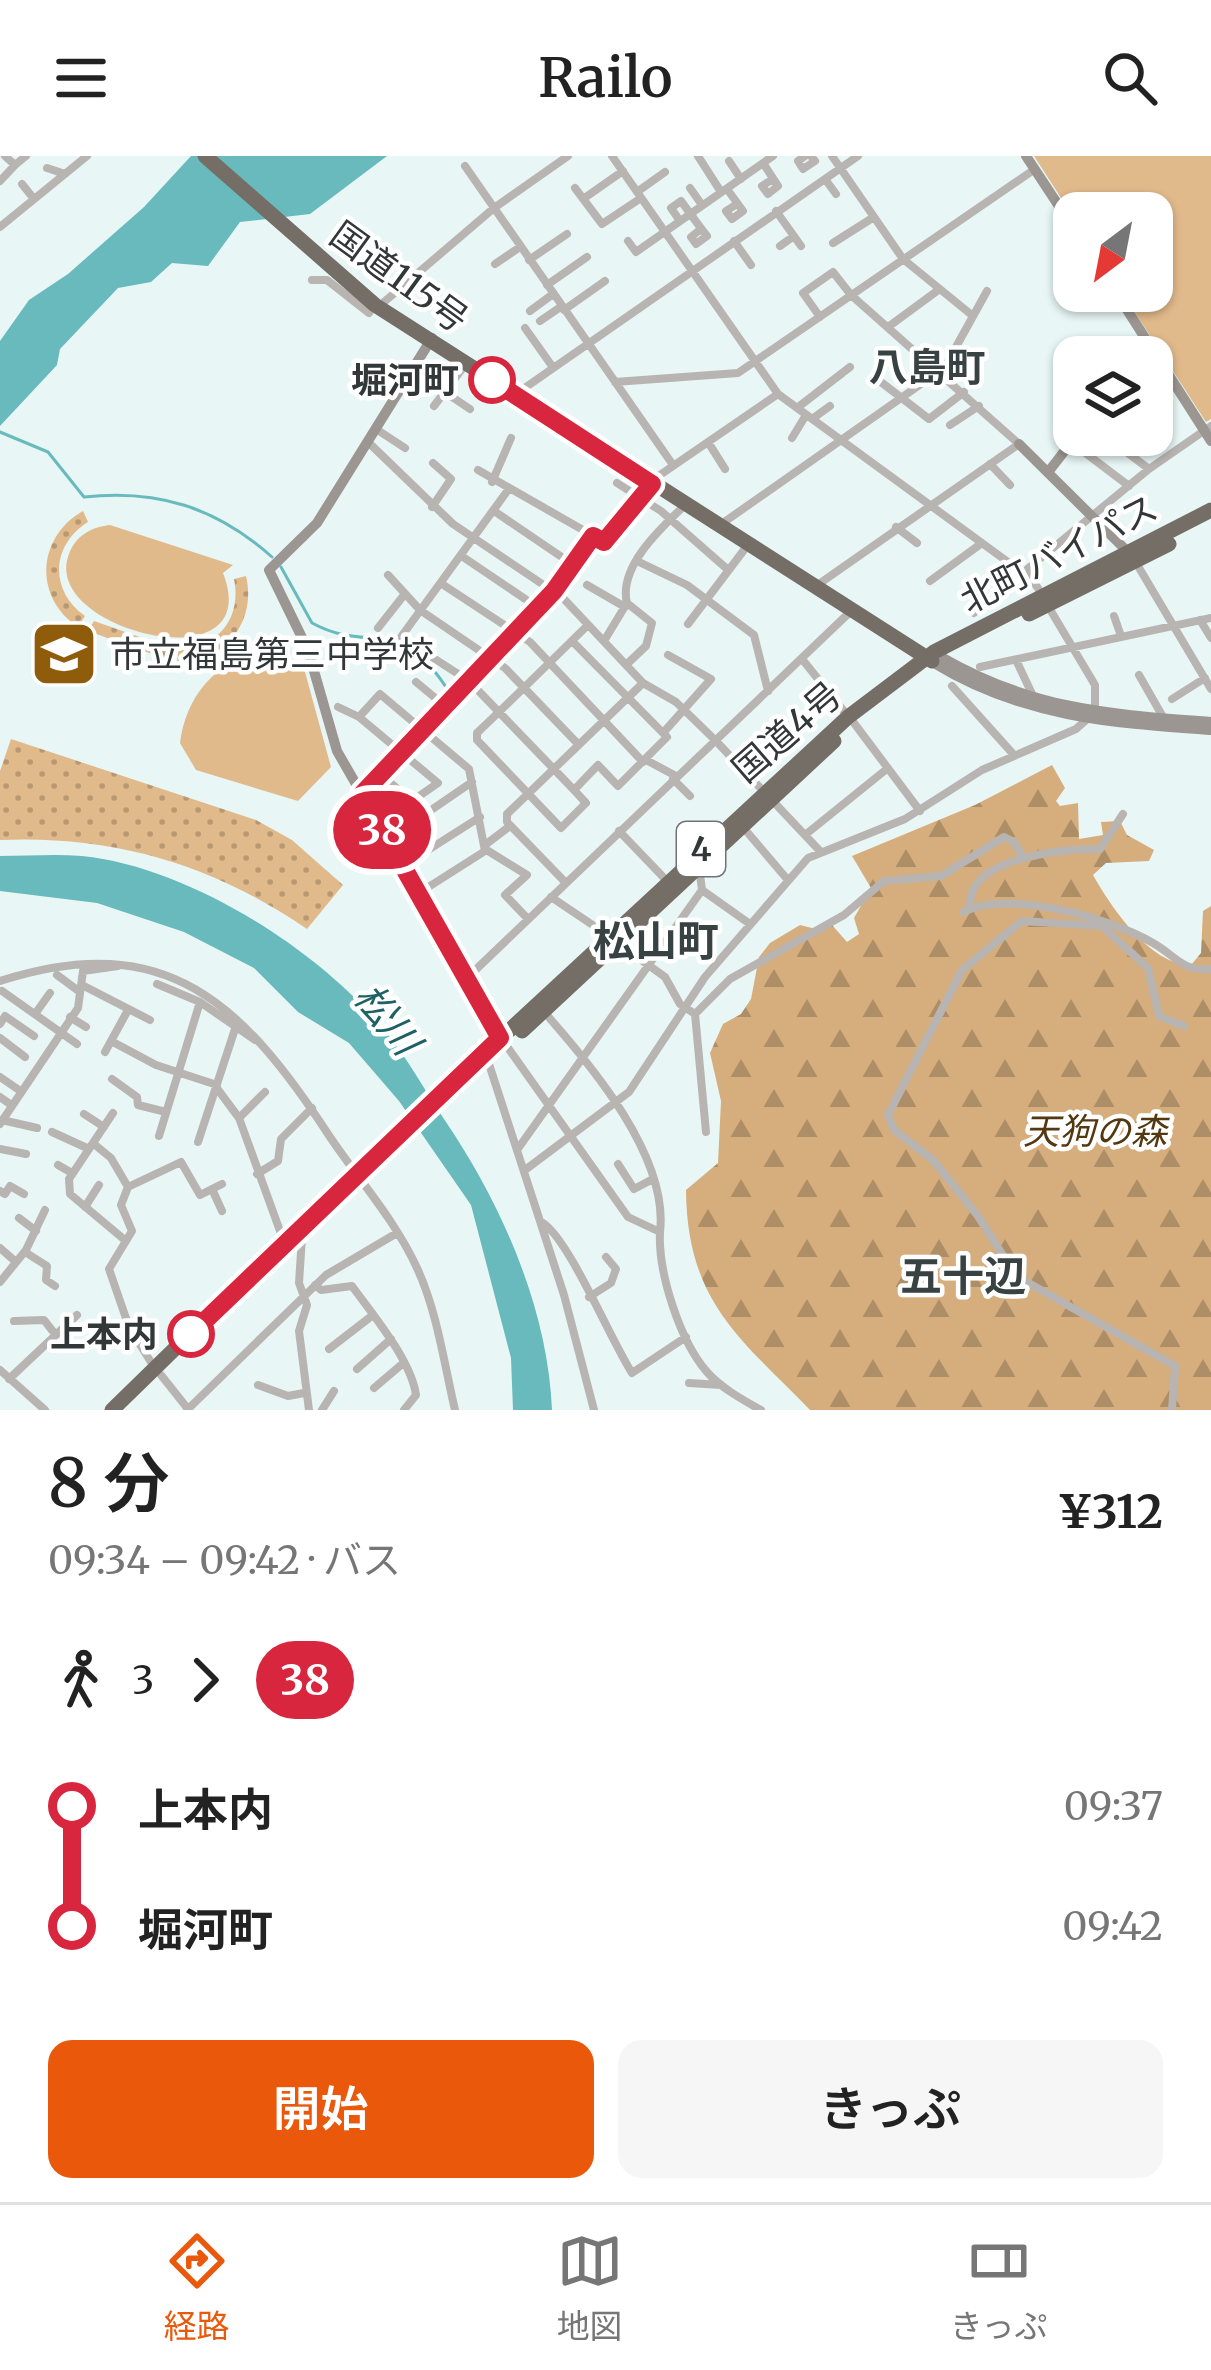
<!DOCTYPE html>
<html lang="ja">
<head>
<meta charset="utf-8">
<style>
	:root { --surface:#fff; --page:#f6f6f6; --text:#222; --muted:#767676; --line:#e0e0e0; --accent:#ea580c }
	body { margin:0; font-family:Merriweather,"Noto Sans JP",serif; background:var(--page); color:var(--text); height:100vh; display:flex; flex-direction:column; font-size:45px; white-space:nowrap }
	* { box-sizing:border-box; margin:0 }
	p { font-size:39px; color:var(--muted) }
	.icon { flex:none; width:66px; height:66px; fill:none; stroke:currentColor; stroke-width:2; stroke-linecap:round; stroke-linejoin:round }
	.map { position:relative; height:1254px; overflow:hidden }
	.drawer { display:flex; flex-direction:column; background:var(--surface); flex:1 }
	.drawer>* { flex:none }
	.badge { padding:0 24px; border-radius:39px; font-size:42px; line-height:78px }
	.needle { width:78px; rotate:212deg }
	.controls { position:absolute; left:1053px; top:36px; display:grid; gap:24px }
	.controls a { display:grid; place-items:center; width:120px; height:120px; border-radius:24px; background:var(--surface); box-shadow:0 3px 9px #0004; font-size:60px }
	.map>.badge { position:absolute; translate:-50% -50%; box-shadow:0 0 0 6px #fff }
	.legs { display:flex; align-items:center; gap:18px; height:132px; padding:0 48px; font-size:39px }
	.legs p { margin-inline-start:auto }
	.summary { display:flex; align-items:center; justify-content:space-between; height:204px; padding:0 48px }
	h1 { font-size:66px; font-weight:600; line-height:90px }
	.cta { display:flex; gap:24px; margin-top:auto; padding:24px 48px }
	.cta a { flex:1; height:138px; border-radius:24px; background:var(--accent); color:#fff; font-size:48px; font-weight:600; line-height:138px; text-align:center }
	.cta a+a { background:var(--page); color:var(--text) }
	ul { padding:0 48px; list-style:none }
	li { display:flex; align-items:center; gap:42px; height:120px; font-size:45px }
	li i { display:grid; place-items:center; width:18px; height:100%; margin:0 15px; background:currentColor }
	li i::after { content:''; width:30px; height:30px; margin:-15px; border:9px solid; border-radius:50%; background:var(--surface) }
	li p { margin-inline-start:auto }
	li:first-child i { background:linear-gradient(#0000 50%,currentColor 0) }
	li:last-child i { background:linear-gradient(currentColor 50%,#0000 0) }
	header { display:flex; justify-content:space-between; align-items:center; height:156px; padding:0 48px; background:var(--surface); font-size:54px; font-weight:600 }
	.dock { display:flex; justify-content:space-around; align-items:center; height:168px; border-top:3px solid var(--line); background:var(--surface); font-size:33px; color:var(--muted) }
	.dock a { display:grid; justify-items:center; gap:6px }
	.dock .current { color:var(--accent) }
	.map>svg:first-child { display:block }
	.grass { fill:url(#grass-dots) }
	.forest { fill:url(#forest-firs) }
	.pitch { fill:#e1ba8c }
	.water { fill:#68babc }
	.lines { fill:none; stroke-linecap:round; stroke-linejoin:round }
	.stream { stroke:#68babc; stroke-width:3 }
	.street { stroke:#b8b4b1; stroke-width:8 }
	.secondary { stroke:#9b9691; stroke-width:10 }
	.highway { stroke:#756e67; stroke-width:15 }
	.line-1-casing { stroke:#fff; stroke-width:27 }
	.line-1 { stroke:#d7263d; stroke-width:18 }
	.stop-1-dot { fill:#fff; stroke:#d7263d; stroke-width:6 }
	.labels { text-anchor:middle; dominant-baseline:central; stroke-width:9; stroke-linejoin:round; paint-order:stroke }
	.shield { fill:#fff; stroke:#707373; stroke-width:3 }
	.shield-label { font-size:33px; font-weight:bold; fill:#323737 }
	.street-label { font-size:36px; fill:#323737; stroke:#fff }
	.stop-label { font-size:36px; font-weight:bold; fill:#323737; stroke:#fff; text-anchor:end }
	.poi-label { font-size:36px; fill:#323737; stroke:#fff; text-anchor:start }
	.park-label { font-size:36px; font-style:italic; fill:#543811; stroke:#fff }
	.neighbourhood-label { font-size:39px; font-weight:bold; fill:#384242; stroke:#fff }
	.water-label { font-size:39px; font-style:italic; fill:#1d6162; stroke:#fff }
	.quarter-label { font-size:42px; font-weight:bold; fill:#384242; stroke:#fff }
</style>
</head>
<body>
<header><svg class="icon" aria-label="menu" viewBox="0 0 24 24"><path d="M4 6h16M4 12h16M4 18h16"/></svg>Railo<svg class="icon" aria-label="search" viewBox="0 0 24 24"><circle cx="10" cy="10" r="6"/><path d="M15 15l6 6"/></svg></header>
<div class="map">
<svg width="1211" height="1254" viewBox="0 0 1211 1254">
	<defs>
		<pattern id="grass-dots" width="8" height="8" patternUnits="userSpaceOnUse" patternTransform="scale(3)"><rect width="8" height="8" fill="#e1ba8c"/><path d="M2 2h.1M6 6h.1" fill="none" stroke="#b79873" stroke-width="1.8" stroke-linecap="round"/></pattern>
		<pattern id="forest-firs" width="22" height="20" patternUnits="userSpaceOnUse" patternTransform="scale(3)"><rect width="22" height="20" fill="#d6ad7c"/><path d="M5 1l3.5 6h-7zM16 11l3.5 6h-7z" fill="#ae8e66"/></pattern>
	</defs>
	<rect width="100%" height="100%" fill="#e8f6f6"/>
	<path class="grass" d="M83,355L88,366C51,389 49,435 85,460L78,471C33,441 37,381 83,355Z
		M246,420C257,466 225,506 177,505L179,492C218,492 242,462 234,423Z
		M94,465L168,491L166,503L88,475Z
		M11,583L256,664L292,684L343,729L307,773C214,709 114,679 0,684V615Z"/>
	<path class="forest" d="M1052,609L1065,632L1056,645L1060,650L1078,647L1079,683L1103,679L1101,666L1120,665L1127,679L1154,694L1149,705L1106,707L1093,719C1111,751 1150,809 1191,809L1201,797L1203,755L1211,750V1254H810C740,1182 687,1146 686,1034L718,1007L721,945L710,897L723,868L741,858L751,843L759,801L770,787L800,769L820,774L832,769L847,786L859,778L854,762L871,732L852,700L975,649Z"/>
	<path class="pitch" d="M1034,0H1211V263L1206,266L1121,135H1152V57H1074V62Z
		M110,369L233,409L223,417C267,529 44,476 68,401C74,381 90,371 110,369Z
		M282,497L305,516L331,611L298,645L196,614L180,587C187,533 225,494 282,497Z"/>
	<path class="water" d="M191,0H387L310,58L240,66L208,110L172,107L151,126L118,132L60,193L57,209L0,270V185L29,144L68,118L144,51Z
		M0,700C27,700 55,698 82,700C192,711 332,801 396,889C414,914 429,941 446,966C502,1049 548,1153 552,1254H513L511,1202L471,1049L399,945L349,887L298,856L254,812L184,776L97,747L0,735Z"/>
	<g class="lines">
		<path class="stream" d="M0,276L48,296L84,341C157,333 216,351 272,401
			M281,411L312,467C373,500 399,454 451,539"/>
		<path class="street" d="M612,0L778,238L1023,417
			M698,0L721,36
			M805,0L798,5L803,13L815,5L811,0
			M832,0L903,103L973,160
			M729,5L741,23
			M763,7L778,30L768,38L762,30L773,23
			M15,9L26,0
			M465,10L673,309
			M47,12L65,18
			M825,23L836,38
			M0,25L15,9L5,0
			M22,28L34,43
			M575,32L602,68L641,42
			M690,32L702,49
			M727,33L743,55L732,63L726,55L737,48
			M637,36L665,16
			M583,43L623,15
			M776,55L801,90
			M680,65L671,52L681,45C690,57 698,69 707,80L696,88L691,81L701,73
			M0,71L87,0
			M628,85L636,96L773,0
			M734,85L751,109
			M833,87L874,61
			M780,90L794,80
			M529,104L567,78
			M495,108L520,91
			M312,124H327L369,157L374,150
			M547,129L587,101
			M384,146L494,52L568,0
			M564,154L605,125
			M530,155L553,138
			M540,165L562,150
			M888,171L937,135
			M525,172L552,210
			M941,218L987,135
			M877,223L929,263L964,236
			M615,226L738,217L1035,13
			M443,235L470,253
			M516,238L858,0
			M434,250L465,209
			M797,252L850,211
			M812,263L830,250
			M950,269L979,250
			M376,273L405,292
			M1104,279L1149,313
			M792,282L806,259
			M368,286L453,368L563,442L643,527L676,546L715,584L820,695
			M708,286L725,313
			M1071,286L1129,330
			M990,308L1010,329
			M478,314L604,386L657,321L778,238
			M492,326L511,282
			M617,327L661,355L726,412
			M508,334L401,481L469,525L554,435L593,381
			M432,351L451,323L433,307
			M494,355L572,408
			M720,369L938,216
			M896,371L917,387
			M463,401L537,451
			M1135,405L1211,533
			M639,406L687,429L754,479L768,535
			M1026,415L1042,438
			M388,419L420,454L505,512L578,588
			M930,425L982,387
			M442,428L530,486L643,606
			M587,429L625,451
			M816,430L1019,288L851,139L833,116L803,137L820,161
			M627,447C618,411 661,372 684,350
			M974,457L1149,313L1211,270
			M1114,460L1121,480
			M1200,464L1211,482
			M688,468L747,390
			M378,472L404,439
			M572,485L667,581L618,630L598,609L574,634
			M604,485L627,447L652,467L646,490L627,508
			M802,503L847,559
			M1016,504L1033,540
			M980,511L1211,462
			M1139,519L1163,561
			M416,526L445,550
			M952,530L1014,599
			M1172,543L1205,522
			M338,551L359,561L438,627L412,645L380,618
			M359,561L380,538L469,613L485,695L419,737
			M854,567L920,655
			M663,577L711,523L668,499
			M646,604L676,620
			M673,623L690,640
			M361,638L469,525L574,634L586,647L561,672L477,584V577C515,541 551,505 588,469
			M742,670L787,723
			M619,675L667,725
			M805,679L888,612
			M485,689L510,670
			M485,693L527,719L505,739L528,763
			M421,698L405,672L472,626
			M403,710L480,661
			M566,727L507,666V658L643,527
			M702,734L750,768
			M551,741L609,780
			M970,751C967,700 1065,693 1100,693L1123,658
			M963,756C1008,733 1110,762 1153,787C1176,800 1182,816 1211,813
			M619,788L665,821L680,848L695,858L730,823L844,759L884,725L941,720L1004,681L1014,686L1022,700
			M57,819L80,836
			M468,821L850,456
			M0,825C167,771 244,849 330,981C359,1024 395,1064 417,1112C437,1155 444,1207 455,1254
			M157,828L200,846
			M82,829L150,864
			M2,835L77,888
			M545,857C591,909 669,1001 660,1076
			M35,858L50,837
			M695,858L706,976
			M70,861L86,871
			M0,868L5,860L34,880
			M0,882L25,901
			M111,885L156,909L217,929
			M506,889L628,1061L660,1076C658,1117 680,1185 707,1216C721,1232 743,1244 761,1254
			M105,896L128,854
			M488,905L564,1139L594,1254
			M0,921L19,934
			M112,923L137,941L138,949L166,956
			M216,931L239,962L284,1086
			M0,941L10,948
			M113,957L69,1023L70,1038L126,1085
			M84,958L104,971
			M239,962L265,936
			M2,964L37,972
			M0,968L78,852L83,815L118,810
			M52,976L87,992
			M159,980L200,846L255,884
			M198,986L235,873
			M94,988L111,1002L128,1031L181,1006L200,1039L222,1028
			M0,993L26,998
			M517,994L702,734L699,711
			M618,1008L634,1033L651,1024
			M58,1009L72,1017
			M525,1014L629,936L705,821L808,702L905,663L982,614L1076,573L1095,556V529L1048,450
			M257,1018L278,1005L281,983L312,952
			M128,1031L121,1049L132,1075L109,1113L129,1171L154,1211
			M212,1033L222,1055
			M0,1035L5,1038L10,1030L24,1038
			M85,1051L99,1029
			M19,1062L36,1075
			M543,1067C570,1085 610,1183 632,1217L686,1181
			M302,1081L299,1127L307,1149L299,1175L309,1254
			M0,1092L16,1106
			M25,1096L47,1110L46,1124L55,1130
			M0,1126L26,1094L45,1054
			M315,1129L321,1134L352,1130C373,1159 411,1204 416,1239L404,1254
			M589,1141L611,1127L616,1113L606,1101
			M14,1165L44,1164L55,1178
			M329,1193L373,1159
			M357,1213L391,1183
			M0,1214L45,1254
			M161,1219L188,1253
			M9,1223L77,1159
			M689,1227L721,1229
			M258,1229L288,1240L304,1237
			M374,1232L401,1209
			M187,1254L326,1119L397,1077
			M322,1254L334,1235
			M1172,1254L1175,1210L1016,1120L978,1060L933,1004L894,974L888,959L962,814L1022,765L1102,770L1148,812L1159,860L1184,870"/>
		<path class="secondary" d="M1026,0L1074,73
			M1115,135L1211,285
			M432,182L317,367L269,414L308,494L337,595L506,889
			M1135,201L1147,184
			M1019,288L1130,398
			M1049,315L1077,279
			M943,502C1034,554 1109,558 1211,566
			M934,507C1022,561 1111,567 1211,574"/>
		<path class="highway" d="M205,0L375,149L932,505
			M1029,458L1169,388
			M522,875L834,585
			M112,1254L355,1017L848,561L934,496L1211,354"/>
	</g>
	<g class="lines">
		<g class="line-1-casing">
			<path id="line-1" d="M191,1178L500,882L362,638L554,435L593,380L604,386L652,328L492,224"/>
		</g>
		<use href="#line-1" class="line-1"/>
	</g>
	<defs>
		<g id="school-square" transform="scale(3.45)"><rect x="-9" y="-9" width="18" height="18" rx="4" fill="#8f5c0b" stroke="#fff"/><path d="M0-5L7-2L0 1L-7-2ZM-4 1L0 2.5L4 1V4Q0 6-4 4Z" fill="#fff"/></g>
	</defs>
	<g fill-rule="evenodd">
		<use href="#school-square" x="64" y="498"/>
	</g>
	<g class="stop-1-dot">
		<circle cx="492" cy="224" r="21"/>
		<circle cx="191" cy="1178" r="21"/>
	</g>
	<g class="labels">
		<rect class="shield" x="677" y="666" width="48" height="54" rx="9"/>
		<g class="shield-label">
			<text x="701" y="693">4</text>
		</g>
		<g class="street-label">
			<text transform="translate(399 121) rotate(36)">国道115号</text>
			<text transform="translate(1059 398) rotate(-27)">北町バイパス</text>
			<text transform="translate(787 576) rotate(-41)">国道4号</text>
		</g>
		<g class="stop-label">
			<text x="459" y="224">堀河町</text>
			<text x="158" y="1178">上本内</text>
		</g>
		<g class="poi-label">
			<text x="110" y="498">市立福島第三中学校</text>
		</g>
		<g class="park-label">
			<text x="1095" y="975">天狗の森</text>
		</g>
		<g class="neighbourhood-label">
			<text x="927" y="211">八島町</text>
		</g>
		<g class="water-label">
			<text transform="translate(387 863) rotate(51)">松川</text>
		</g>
		<g class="quarter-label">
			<text x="656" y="785">松山町</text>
			<text x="963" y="1120">五十辺</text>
		</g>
	</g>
</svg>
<div class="controls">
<a><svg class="needle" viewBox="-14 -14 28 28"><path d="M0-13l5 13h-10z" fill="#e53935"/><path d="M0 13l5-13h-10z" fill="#767676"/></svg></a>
<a><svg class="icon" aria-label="layers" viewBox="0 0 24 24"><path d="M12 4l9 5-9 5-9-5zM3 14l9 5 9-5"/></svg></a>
</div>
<b class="badge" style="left:382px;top:674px;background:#d7263d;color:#fff">38</b>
</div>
<section class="drawer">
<div class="summary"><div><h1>8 分</h1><p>09:34 – 09:42 · バス</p></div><b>¥312</b></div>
<div class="legs"><svg class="icon" aria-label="walk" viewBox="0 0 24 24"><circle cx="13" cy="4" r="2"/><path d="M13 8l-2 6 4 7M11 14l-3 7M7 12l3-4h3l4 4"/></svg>3<svg class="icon" aria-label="forward" viewBox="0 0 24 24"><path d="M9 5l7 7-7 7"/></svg><b class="badge" style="background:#d7263d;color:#fff">38</b></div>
<ul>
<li><i style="color:#d7263d"></i><b>上本内</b><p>09:37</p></li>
<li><i style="color:#d7263d"></i><b>堀河町</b><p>09:42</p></li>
</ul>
<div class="cta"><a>開始</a><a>きっぷ</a></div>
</section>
<nav class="dock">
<a class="current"><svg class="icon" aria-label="directions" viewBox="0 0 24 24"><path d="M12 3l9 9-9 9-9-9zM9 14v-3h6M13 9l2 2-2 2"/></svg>経路</a>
<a><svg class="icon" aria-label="map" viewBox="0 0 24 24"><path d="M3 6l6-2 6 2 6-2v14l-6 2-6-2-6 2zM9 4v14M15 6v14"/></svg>地図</a>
<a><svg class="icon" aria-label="tickets" viewBox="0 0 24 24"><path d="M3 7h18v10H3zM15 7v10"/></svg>きっぷ</a>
</nav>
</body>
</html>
